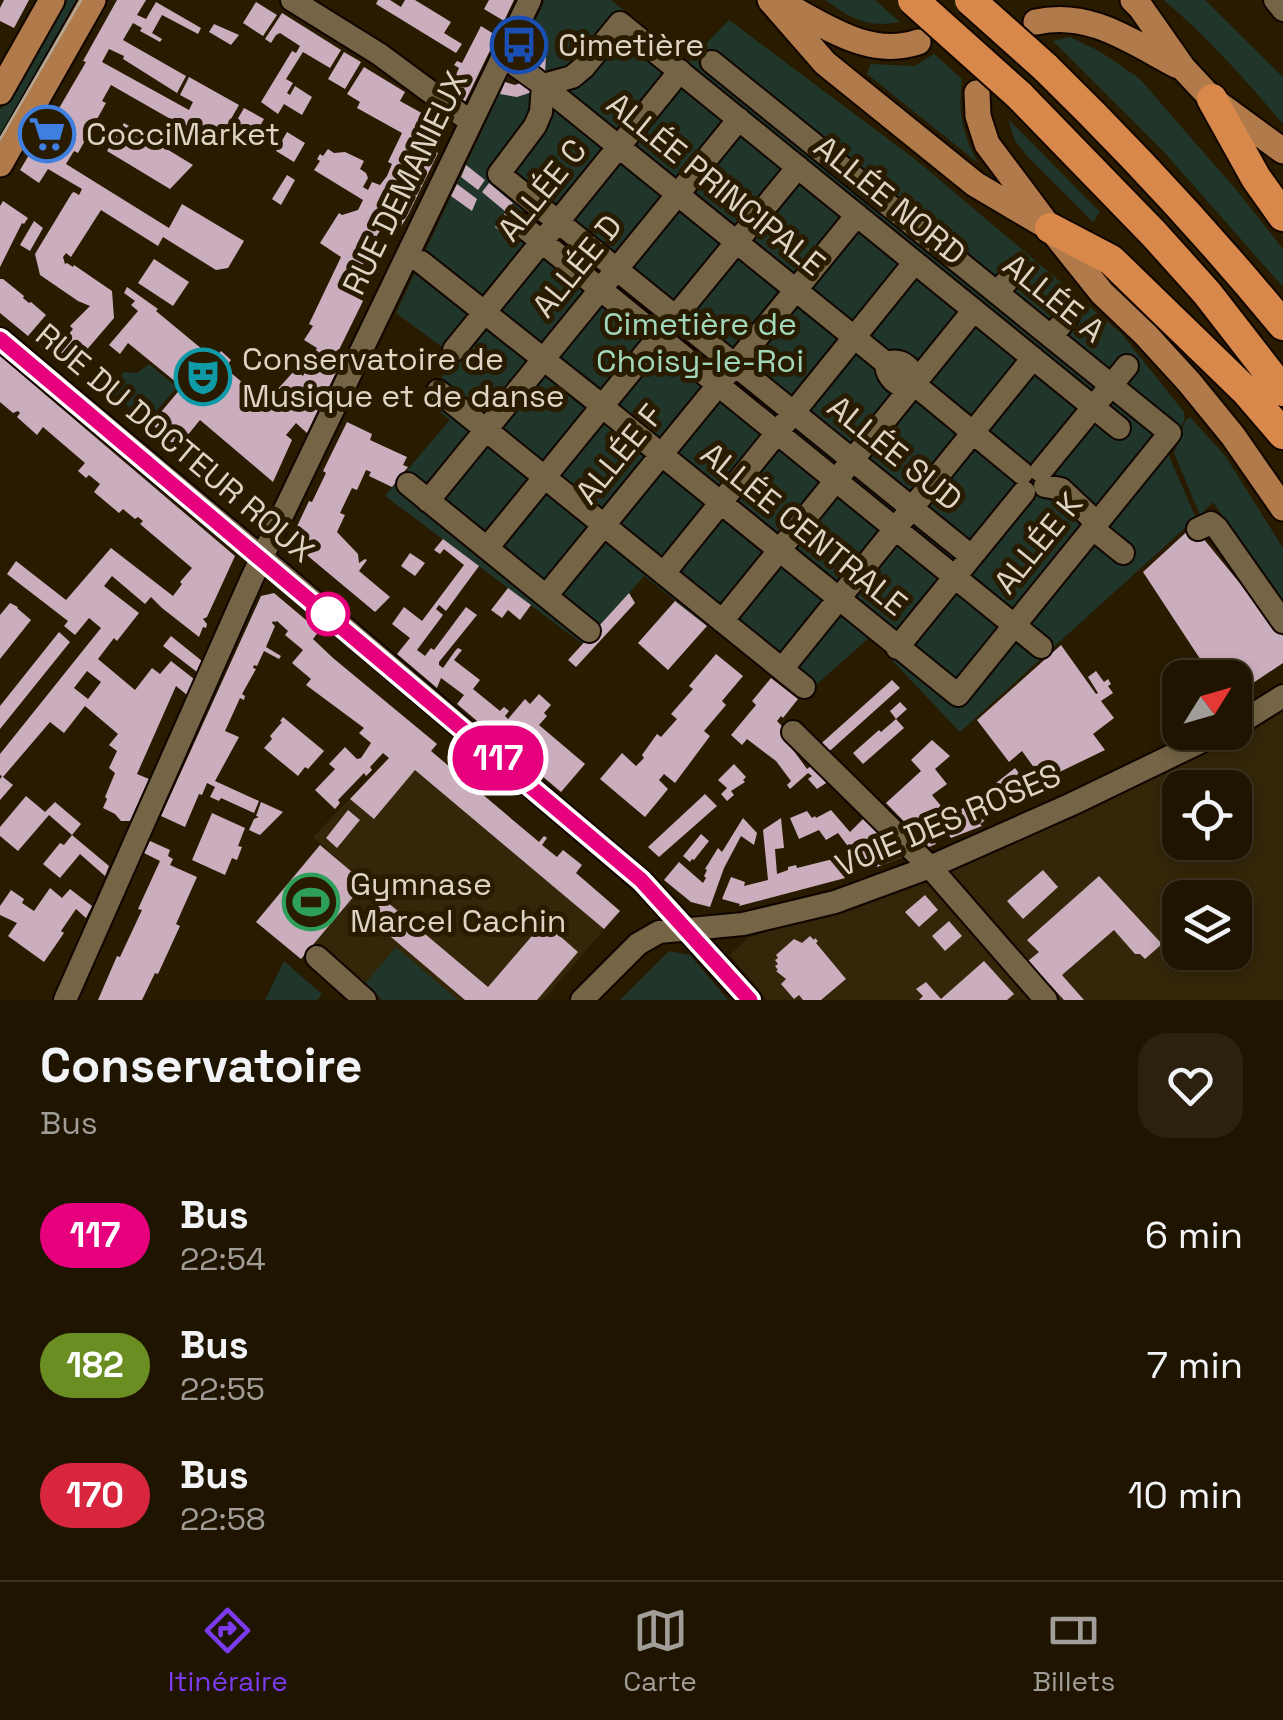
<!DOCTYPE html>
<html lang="fr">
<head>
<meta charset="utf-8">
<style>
	:root { --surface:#1f1400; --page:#2c210f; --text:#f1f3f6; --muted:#a19e99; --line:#3c3322; --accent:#7c3aed }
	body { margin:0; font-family:"Space Grotesk",sans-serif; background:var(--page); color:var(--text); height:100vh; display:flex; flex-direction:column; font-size:38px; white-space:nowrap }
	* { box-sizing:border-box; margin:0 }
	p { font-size:32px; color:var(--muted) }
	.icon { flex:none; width:55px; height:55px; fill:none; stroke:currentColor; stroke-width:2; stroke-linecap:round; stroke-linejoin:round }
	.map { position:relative; height:1000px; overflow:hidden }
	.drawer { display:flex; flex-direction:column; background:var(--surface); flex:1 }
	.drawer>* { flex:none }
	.badge { padding:0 20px; border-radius:32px; font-size:35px; line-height:65px }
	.needle { width:65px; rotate:53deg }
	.fabs { position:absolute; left:1162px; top:660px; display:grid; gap:20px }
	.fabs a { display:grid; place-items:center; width:90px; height:90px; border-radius:20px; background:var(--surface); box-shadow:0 5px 15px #0003,0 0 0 2px var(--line); font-size:50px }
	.map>.badge { position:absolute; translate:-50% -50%; box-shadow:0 0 0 5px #fff }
	.round { display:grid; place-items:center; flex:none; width:105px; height:105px; border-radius:30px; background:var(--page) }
	.head { display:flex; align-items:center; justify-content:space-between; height:170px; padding:0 40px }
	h1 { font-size:48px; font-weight:800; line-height:75px }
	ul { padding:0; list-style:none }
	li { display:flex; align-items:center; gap:30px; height:130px; padding:0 40px }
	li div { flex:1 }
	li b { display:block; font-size:38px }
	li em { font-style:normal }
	li .badge { min-width:110px; font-weight:700; text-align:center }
	.tab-bar { display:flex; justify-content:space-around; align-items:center; height:140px; border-top:2px solid var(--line); background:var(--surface); font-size:28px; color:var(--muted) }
	.tab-bar a { display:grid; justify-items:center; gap:5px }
	.tab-bar .on { color:var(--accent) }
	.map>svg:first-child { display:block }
	.built { fill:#332609; fill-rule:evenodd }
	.green { fill:#20362b }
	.building { fill:#cbaebd; fill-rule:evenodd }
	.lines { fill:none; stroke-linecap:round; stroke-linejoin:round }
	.minor-casing { stroke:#110500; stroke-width:26 }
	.major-casing { stroke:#110500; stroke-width:29 }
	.highway-casing { stroke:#110500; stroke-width:34 }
	.minor { stroke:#756446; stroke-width:22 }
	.major { stroke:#b17a4a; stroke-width:25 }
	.highway { stroke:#d9884c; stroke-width:30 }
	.tram { stroke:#b1a794; stroke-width:2.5 }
	.highway-bridge-casing { stroke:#110500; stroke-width:34; stroke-linecap:butt }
	.highway-bridge { stroke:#d9884c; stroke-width:30 }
	.line-casing { stroke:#fff; stroke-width:22 }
	.line { stroke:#e6007e; stroke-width:15 }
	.stop-dot { fill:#fff; stroke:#e6007e; stroke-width:5 }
	.labels { text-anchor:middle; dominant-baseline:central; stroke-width:10; stroke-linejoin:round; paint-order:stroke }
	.poi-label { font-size:32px; fill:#ddd4c4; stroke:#291b00; text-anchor:start }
	.street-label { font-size:32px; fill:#ddd4c4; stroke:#291b00 }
	.park-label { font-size:32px; fill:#a1d8bc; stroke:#291b00 }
</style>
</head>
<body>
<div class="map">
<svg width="1283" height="1000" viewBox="0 0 1283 1000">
	<rect width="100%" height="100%" fill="#291b00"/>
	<path class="built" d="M1283,696V1000H767L730,955L748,938L950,871L1174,766ZM1180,788H1235V842H1180ZM1180,898H1235V952H1180Z
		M418,728L437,744L432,752L538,841L544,836L547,838L543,845L556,857L563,850L582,865L576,873L620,911L543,1000H382L315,943L364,883L313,837Z"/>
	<path class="green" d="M62,0H83L0,146V110Z
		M545,0H611L688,62L729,20L916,160L1121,333L1184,412L1185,418L1169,456L1196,518L960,732L870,637L800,699L644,576L584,645L385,496L450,420L424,400L457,358L396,313L505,82L512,85L520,84L534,62L530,52L524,45Z
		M825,0H875L900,22C866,28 852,19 825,0Z
		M1164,0H1205L1283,77V124C1246,80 1207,37 1164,0Z
		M1070,37L1099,51L1139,78L1238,192L1283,249V287L1164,152L1053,41Z
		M934,54L962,79C958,113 962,133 978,163L867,74L871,64L915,66Z
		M1008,119L1100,212L1093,222L1028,157L1015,141Z
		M149,364L177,387L147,422L109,390L124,372L137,373Z
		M1190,417L1226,457L1283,548V601L1213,502L1200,515L1174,453L1185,421Z
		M396,947L458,1000H382L364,985Z
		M669,951L690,955L728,1000H620Z
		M284,961L322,994L317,1000H265Z"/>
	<path class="building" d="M4,0H29L14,28L0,21V8Z
		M117,0H146L137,15L146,19L156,2L201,28L198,34L162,15L152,33L162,39L160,42L140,31L142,28L133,23L123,40L186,76L177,93L131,64L123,59L124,56L109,49L102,62L189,110L193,102L180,95L189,77L239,105L216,145L111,85L102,101L106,103L78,153L74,151L66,164L169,228L182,204L244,241L228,268L216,270L163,237L158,246L101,210L71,257L66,253L63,257L65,264L67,263L73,267L74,265L112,291L114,318L72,367L65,368L40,346L55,329L68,335L73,329L70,326L90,306L78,301L40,275L35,254L72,193L74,192L79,195L82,189L48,169L39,183L20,170L35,145L37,146L86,62L83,61Z
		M378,0H390L401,7L405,0H415L451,22L444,33L462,44L456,53L376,4Z
		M489,0H514L504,21L484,9Z
		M256,2L277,15L263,36L243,23Z
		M282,13L341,50L330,68L303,52L286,79L293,83L287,93L290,95L295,86L312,97L302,115L284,104L278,114L261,102L292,51L296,53L300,46L280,33L276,35L271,43L265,39Z
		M214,24L239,35L231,45L209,32Z
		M481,26L497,36L464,104L447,95L459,68L454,65L457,61L462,63Z
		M529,33L543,45L546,54L545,75L533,71L532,58L524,45Z
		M344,52L361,62L345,89L328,79Z
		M364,67L405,92L400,101L445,126L433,151L438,153L408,215L399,230L385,223L376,237L379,239L356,275L364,280L354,295L363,301L334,360L340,364L307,433L296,423L286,435L292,440L273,482L200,420L178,447L158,433L160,431L151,424L182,387L128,343L120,354L109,345L138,311L131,305L135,301L124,293L127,287L158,309L156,311L214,359L221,351L231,360L225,368L266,402L295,370L303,376L307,368L312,370L318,359L313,356L317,348L304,340L313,326L309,324L341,257L320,243L339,213L342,215L358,210L363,200L314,170L320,161L317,159L320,154L323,156L328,149L334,153L345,152L364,161L360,169L366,173L368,178L363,187L368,190L372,182L380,185L387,176L392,164L388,162L402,133L357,108L360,102L347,94Z
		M525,81L532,92L517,97L500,94L505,82L515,85Z
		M244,108L264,119L253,138L233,127Z
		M124,123L193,165L170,189L107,151Z
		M287,132L305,143L294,162L276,151Z
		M466,165L485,180L478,190L461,177Z
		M287,175L295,180L281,205L272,199Z
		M489,183L513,203L508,209L517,215L504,234L495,227L506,212L482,192Z
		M457,184L477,199L472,211L451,196Z
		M3,201L28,218L24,224L22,223L0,267V206Z
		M34,221L43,228L30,251L20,245Z
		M154,259L189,282L173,306L138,283Z
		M0,279H3L24,296L23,298L29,303L31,302L46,315L28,336L0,313Z
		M0,356L235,556L207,617L203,619L207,624L206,628L203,627L199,637L162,608L151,597L145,604L112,576L104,586L139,613L117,641L114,638L98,659L135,690L152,668L160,674L171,661L194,679L187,695L176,686L137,774L149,779L130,821H121L115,814L103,808L107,799L105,797L115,773L109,768L117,751L109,745L118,734L85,706L64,733L50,722L3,777L13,785L0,800V779L2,776L0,775V754L101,628L89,618L75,635L64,626L68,621L7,574L16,561L66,600L111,548L173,596L182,584L180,582L192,568L140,524L143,521L138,517L135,519L123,509L119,513L94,492L100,484L89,475L86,478L78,471L85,463L43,427L37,435L17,417L20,413L18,411L13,413L0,402ZM87,671L101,682L88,699L74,688Z
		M347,422L372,434L370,440L407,457L403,465L408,467L392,487L369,476L371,472L366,470L357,490L352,488L340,513L345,515L337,532L358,554L359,563L365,559L367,560L359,571L390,597L375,612L290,541L309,501L312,502L326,473L323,471Z
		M1193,526L1283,636V663L1253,683H1235V678H1217V675L1210,674L1143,572Z
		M443,539L479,566L446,611L439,605L436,609L443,615L417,650L425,656L431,648L434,650L466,607L477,615L439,662V665L443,668L455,651L458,648L462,650L454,660L480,680L473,689L500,711L504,707L509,711L505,716L508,719L525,699L530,704L539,694L551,705L544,713L547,716L539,725L585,764L561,792L457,704L464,695L441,678L437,688L397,654L410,638L392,624L404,607L422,621L464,565L444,549L440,554L434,550Z
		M410,553L425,563L415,576L401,566Z
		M508,588L531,605L520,620L508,610L502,618L491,610Z
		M274,593L319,631L313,639L333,658L437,744L431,751L539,842L544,836L547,838L542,845L557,857L563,850L582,865L576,873L620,911L604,929L415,770L374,819L350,799L389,758L383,753L370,767L372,770L366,776L364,773L338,800L340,803L335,809L315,790L335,769L329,764L345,747L357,759L361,758L371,743L359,733L364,728L306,685L311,679L292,663L303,650L285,635L288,631L277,621L275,622L273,621L272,623L275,626L266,647L281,656L279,659L264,651L257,666L254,665L253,668L256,669L242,694L245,696L244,700L240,698L225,731L239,737L215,781L259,801L254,813L221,798L219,801L210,797L215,787L207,783L202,795L199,794L185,827L161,816L261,596Z
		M629,593L635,603L576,667L568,660Z
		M675,601L707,626L668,670L638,643Z
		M10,603L18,607L17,608L31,620L0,659V615Z
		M59,632L70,642L0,729V706Z
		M171,636L202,661L197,672L163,646Z
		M1061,645L1096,694L1098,693L1088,677L1096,671L1104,682L1108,679L1111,684L1108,686L1113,693L1101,701L1114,718L1093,734L1105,750L1043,780L1022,751L1009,762L977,720Z
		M716,654L743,676L722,701L726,705L704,731L710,736L675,783L664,774L659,780L668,789L645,817L600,779L622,753L636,766L644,758L642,755L657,734L661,737L677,719L671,714L693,689L689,686Z
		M771,678L798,699L783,718L781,716L777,721L797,742L791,747L807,769L816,762L832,779L817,789L808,779L812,776L808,773L790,789L787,785L791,781L776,761L747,739L742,745L731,735L756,705L752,701Z
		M892,680L900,688L823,757L815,749Z
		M900,702L907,709L896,719L904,728L863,764L853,753L879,730L881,732L896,719L890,711Z
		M283,717L324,751L308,769L305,767L298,776L264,748L272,739L270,736L282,722L280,721Z
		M932,740L950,756L935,769L947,784L932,795L950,817L966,806L963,803L978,792L995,813L980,824L982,826L951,838L930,814L918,825L936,844L929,847L886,803L921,771L911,760Z
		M734,764L746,777L743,780L745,782L731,791L734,795L727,801L721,794L727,788L718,780Z
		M1015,768L1031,789L1012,803L996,783Z
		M705,794L717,806L659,857L648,847Z
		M26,796L45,812L55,802L81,824L72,835L109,866L105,876L80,854L60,878L43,864L60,843L64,845L72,835L49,815L18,851L0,836V827Z
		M261,802L283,812L260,835L249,830L254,819L259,817L256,816Z
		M348,810L360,820L337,848L326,838Z
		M831,810L850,832L867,815L905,856L877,867L872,861L863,864L856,851L853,853L838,833L826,840L819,830L799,839L790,818L807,811L812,818L815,816L816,818Z
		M212,813L245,828L238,846L242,847L237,860L232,858L225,875L192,860Z
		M743,818L757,833L754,845L741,836L724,868L710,907L691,902L664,880L679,862L703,883L706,878L704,876L707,870L705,869L718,848L722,852Z
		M781,818L784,848L775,849L777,874L788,870V867L796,865L797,868L837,858L849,877L739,906L740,904L722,899L731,877L745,882L744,886L768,880L763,830Z
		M701,834L709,841L694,860L692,859L690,862L683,856Z
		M150,841L170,850L168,856L173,859L170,865L197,877L176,924L180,926L158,974L155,973L142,1000H98L117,956L120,957L142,910L138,909L160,861L144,853Z
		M320,845L365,883L301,959L256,922Z
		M1043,870L1058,887L1023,919L1007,901Z
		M1099,876L1162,944L1145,959L1140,954H1135L1114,930L1062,975L1084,1000H1064L1028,961L1039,952L1027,940Z
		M50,888L62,898L70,889L92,906L86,918L76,909L61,931L64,933L44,962L8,936L17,923L0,915V906L11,890L24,899L22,903L34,911Z
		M925,895L938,910L919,927L905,912Z
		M380,896L488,987L544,922L578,952L537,1000H465L364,914Z
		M949,921L962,936L945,951L932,936Z
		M810,936L814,940L815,938L818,941L816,943L846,979L821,1000H803L799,995L794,999L781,984L786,979L776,971L778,970L775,966L778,964L775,960L778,958L776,955L794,939L802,943Z
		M984,961L1014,994L1007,1000H919L923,996L916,989L926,982L941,999Z"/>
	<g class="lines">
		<g class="minor-casing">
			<path id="minor" d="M292,0L379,54L471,122
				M1275,0L1283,10
				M503,56L535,79L886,363C886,374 893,383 903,386L914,384C914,368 902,358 886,363
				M520,224L1041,647
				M421,262L595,400
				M997,293L1015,272
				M1051,337L1068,316
				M0,339L279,572L645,884L750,1000
				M454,350L680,71
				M914,384L1022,473
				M438,391L804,687
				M608,399L798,167
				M609,412L958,695L1170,433L712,62
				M1041,471L1127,366
				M408,484L589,631
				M1045,486L1061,489L1096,522
				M428,501L739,119
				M1092,528L1123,553
				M1198,529L1211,523L1217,528L1283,622
				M487,548L596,414
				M971,556L499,174L535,126L541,112L543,85L572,77L584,67L620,23L1119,428
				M664,573L915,262
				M546,596L857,215
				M722,621L974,310
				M897,648L1024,492
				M782,669L1033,358
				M1235,726L1283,696
				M793,732L930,867L1046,1000
				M317,957L365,1000
				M65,1000L252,578L530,0
				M582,1000L638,944L659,932L743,924L835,902L930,867L1072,804L1221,732"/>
		</g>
		<g class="major-casing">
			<path id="major" d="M770,0L825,63L975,184L1041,223
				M1133,0L1141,8L1183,68L1212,99L1283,151
				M780,2C823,24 868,59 918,42
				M1036,22C1090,10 1132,42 1178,66
				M0,92L52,0
				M977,93L978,116L987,144L1050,228L1102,293L1146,335L1189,382L1233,436L1283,508
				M0,164L93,0"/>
		</g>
		<g class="highway-casing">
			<path id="highway" d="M1045,67C1129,149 1208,234 1283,325
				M1019,95L1154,234L1207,293L1283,391
				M1212,99L1256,178L1283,216
				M1050,228L1111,260L1246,391L1283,434"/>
		</g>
		<use href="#minor" class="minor"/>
		<use href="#major" class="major"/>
		<use href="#highway" class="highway"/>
		<path class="tram" d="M0,139L81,0"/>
		<g class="highway-bridge-casing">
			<path id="highway-bridge" d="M913,0L1019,95
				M970,0L1045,67"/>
		</g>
		<use href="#highway-bridge" class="highway-bridge"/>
	</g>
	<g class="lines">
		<g class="line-casing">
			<path id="line" d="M0,339L641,880L750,1000"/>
		</g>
		<use href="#line" class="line"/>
	</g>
	<defs>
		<g id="bus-ring" transform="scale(2.875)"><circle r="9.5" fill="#291b00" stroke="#1a4fb4" stroke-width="1.5"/><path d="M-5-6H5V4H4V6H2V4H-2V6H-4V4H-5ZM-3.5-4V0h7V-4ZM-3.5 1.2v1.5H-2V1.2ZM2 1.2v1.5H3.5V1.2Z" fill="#1a4fb4"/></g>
		<g id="supermarket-ring" transform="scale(2.875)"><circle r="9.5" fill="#291b00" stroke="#3f7fe0" stroke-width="1.5"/><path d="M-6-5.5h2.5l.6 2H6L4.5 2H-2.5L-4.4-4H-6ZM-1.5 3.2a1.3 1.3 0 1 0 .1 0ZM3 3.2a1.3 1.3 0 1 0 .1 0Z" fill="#3f7fe0"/></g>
		<g id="theatre-ring" transform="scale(2.875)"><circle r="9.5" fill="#291b00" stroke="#0f9aa8" stroke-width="1.5"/><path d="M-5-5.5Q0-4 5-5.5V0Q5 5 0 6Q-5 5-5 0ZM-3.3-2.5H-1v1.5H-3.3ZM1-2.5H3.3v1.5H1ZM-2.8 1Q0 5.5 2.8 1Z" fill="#0f9aa8"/></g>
		<g id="stadium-ring" transform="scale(2.875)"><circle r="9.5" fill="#291b00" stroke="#2e9e5b" stroke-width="1.5"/><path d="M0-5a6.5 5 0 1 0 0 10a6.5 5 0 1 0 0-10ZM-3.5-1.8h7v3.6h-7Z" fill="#2e9e5b"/></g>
	</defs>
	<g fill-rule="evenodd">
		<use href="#bus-ring" x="519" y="45"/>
		<use href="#supermarket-ring" x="47" y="134"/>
		<use href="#theatre-ring" x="203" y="377"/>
		<use href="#stadium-ring" x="311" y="902"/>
	</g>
	<circle class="stop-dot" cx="328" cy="614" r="20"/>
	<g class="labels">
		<g class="poi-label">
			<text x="558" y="45">Cimetière</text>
			<text x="86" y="134">CocciMarket</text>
			<text x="242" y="359">Conservatoire de<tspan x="242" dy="37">Musique et de danse</tspan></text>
			<text x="350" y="884">Gymnase<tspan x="350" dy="37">Marcel Cachin</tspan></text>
		</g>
		<g class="street-label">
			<text transform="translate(405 183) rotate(-64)">RUE DEMANIEUX</text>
			<text transform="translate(716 184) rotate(39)">ALLÉE PRINCIPALE</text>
			<text transform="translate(542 190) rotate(-51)">ALLÉE C</text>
			<text transform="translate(890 200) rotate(39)">ALLÉE NORD</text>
			<text transform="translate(577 266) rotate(-51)">ALLÉE D</text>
			<text transform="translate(1054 298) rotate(39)">ALLÉE A</text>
			<text transform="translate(175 443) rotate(40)">RUE DU DOCTEUR ROUX</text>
			<text transform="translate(895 453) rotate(39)">ALLÉE SUD</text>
			<text transform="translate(619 454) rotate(-51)">ALLÉE F</text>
			<text transform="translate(804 529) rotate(39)">ALLÉE CENTRALE</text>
			<text transform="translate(1038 543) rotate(-51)">ALLÉE K</text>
			<text transform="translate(948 820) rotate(-23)">VOIE DES ROSES</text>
		</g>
		<g class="park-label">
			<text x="700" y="324">Cimetière de<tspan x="700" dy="37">Choisy-le-Roi</tspan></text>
		</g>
	</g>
</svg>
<div class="fabs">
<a><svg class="needle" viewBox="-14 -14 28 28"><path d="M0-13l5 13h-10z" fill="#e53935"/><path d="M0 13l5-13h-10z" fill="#a19e99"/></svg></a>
<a><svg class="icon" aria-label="locate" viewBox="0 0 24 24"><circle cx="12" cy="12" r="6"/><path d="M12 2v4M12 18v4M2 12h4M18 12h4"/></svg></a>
<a><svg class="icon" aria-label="layers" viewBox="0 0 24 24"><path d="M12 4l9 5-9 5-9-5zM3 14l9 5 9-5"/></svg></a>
</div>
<b class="badge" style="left:498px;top:758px;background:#e6007e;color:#fff">117</b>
</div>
<section class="drawer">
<div class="head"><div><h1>Conservatoire</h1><p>Bus</p></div><a class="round"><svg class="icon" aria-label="heart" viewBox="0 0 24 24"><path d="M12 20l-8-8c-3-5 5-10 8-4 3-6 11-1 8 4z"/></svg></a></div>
<ul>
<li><span class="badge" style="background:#e6007e;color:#fff">117</span><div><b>Bus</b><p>22:54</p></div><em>6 min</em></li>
<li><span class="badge" style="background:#6b8e23;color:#fff">182</span><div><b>Bus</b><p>22:55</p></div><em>7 min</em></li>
<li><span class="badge" style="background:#d7263d;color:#fff">170</span><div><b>Bus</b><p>22:58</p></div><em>10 min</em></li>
</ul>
</section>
<nav class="tab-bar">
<a class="on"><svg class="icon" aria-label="directions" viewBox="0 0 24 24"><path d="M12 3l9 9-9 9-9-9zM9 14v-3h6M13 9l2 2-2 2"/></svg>Itinéraire</a>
<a><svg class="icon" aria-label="map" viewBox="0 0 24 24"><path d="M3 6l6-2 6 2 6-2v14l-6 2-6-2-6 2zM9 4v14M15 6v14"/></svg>Carte</a>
<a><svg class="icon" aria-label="tickets" viewBox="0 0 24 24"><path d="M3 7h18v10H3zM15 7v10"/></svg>Billets</a>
</nav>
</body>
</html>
